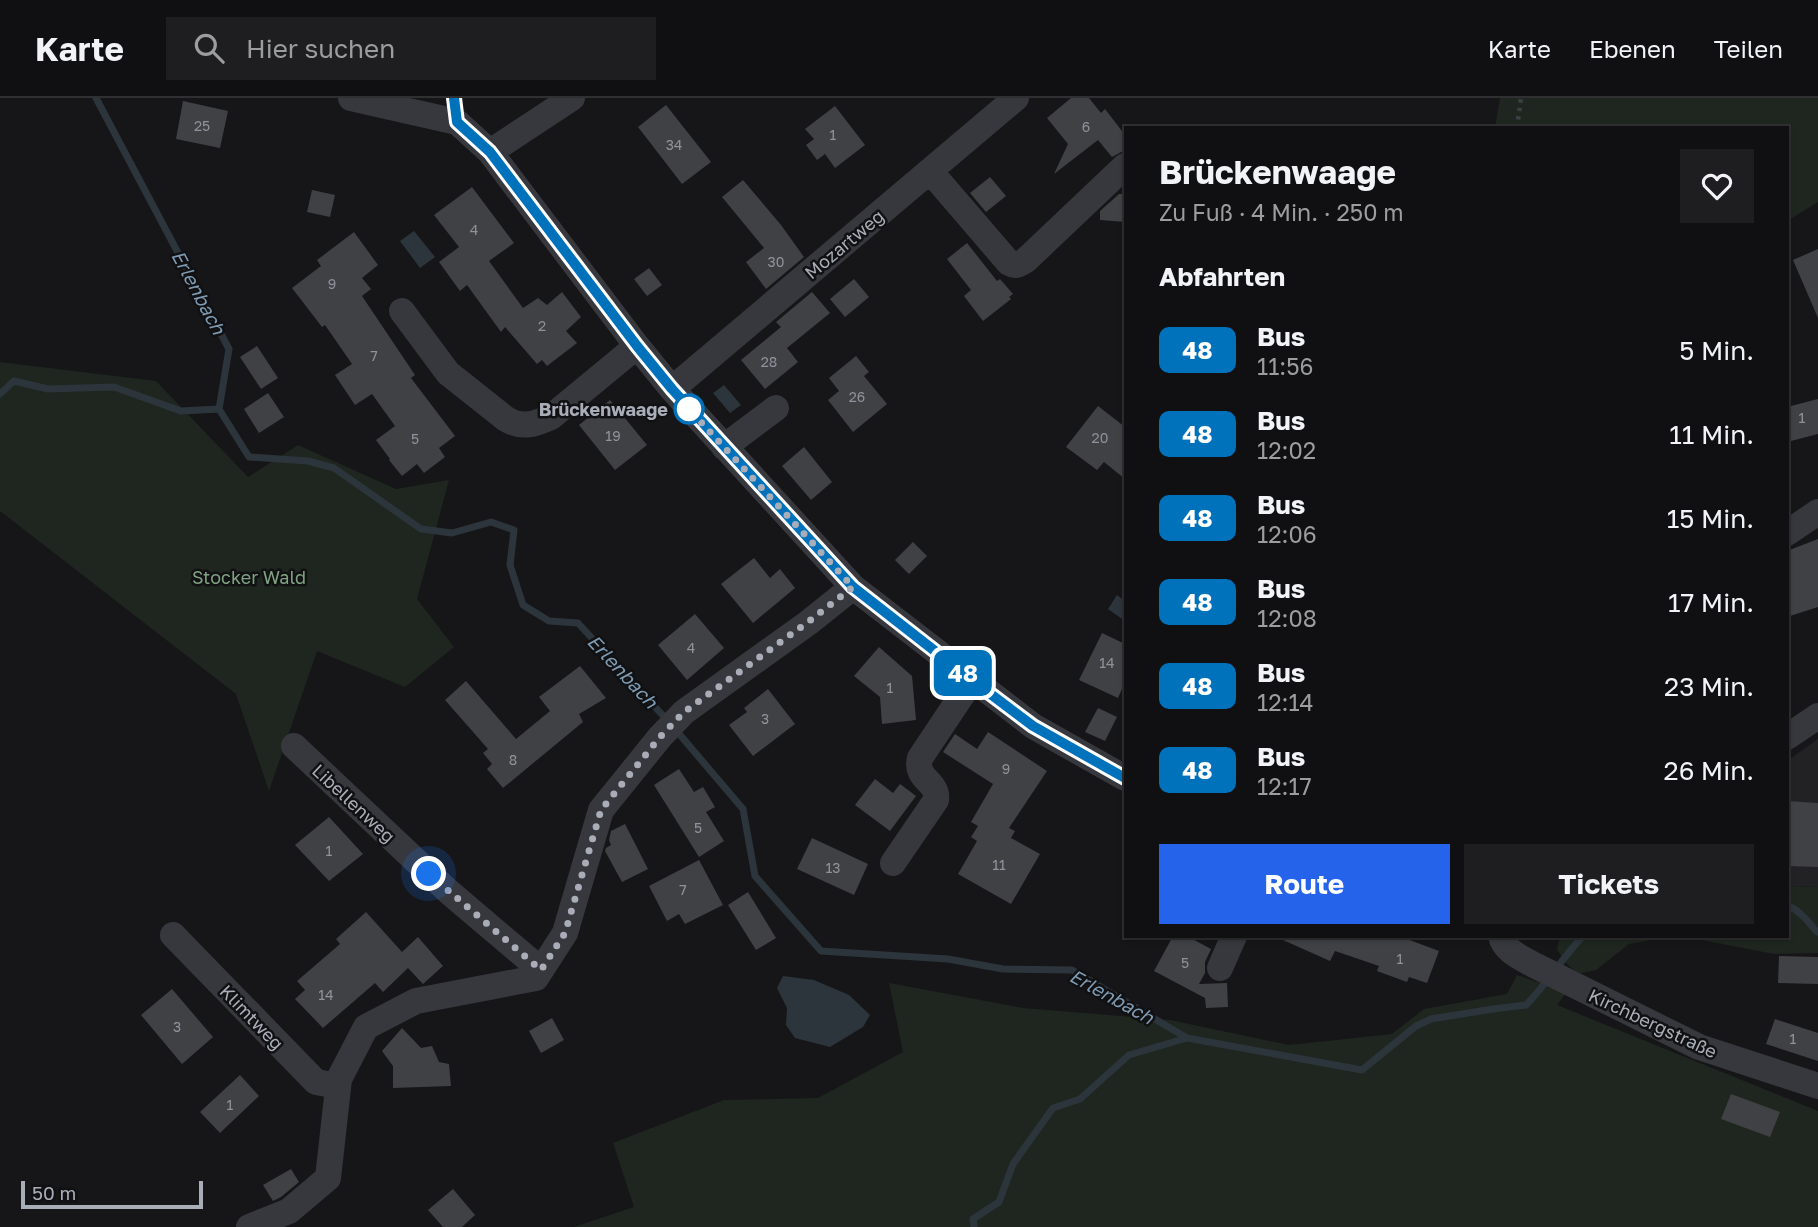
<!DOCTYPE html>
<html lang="de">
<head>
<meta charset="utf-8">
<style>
	:root { --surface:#101012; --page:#1e1e20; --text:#f1f3f6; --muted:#9c9d9f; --line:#303032; --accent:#2563eb }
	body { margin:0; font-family:"Golos Text",sans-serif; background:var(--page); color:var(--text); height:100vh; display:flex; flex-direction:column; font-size:26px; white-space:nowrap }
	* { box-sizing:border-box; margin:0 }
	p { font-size:23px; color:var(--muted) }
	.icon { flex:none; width:38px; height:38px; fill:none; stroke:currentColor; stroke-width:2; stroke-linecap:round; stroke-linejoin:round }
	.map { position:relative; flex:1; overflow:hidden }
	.sheet { position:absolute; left:1124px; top:28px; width:665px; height:812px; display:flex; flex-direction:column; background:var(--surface); border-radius:0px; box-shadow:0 2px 5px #0004,0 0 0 2px var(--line) }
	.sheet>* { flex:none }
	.badge { padding:0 14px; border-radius:10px; font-size:24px; line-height:46px }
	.scale { position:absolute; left:21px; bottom:18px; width:182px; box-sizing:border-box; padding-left:7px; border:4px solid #a8adb8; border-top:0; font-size:19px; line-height:24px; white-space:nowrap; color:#a8adb8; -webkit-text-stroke:5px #111113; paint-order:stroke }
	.you { position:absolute; width:35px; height:35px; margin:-18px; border:5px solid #fff; border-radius:50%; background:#1a73e8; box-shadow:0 0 0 10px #1a73e833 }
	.map>.badge { position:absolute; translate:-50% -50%; box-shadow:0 0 0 4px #fff }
	h2 { padding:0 35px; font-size:26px; line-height:63px }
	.round { display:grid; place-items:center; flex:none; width:74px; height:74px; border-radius:0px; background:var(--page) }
	.overview { display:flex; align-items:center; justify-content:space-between; height:119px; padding:0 35px }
	h1 { font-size:33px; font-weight:700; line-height:52px }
	.action { display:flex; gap:14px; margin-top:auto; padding:14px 35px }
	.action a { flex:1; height:80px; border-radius:0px; background:var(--accent); color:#fff; font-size:28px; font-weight:700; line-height:80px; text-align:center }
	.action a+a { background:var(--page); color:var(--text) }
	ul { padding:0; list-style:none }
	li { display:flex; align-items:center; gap:21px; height:84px; padding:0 35px }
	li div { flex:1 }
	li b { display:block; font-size:26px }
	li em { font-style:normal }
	li .badge { min-width:77px; font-weight:700; text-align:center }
	header { display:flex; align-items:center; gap:42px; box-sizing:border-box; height:98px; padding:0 35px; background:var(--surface); border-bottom:2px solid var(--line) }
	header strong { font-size:33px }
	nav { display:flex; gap:38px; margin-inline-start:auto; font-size:24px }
	.search { width:490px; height:63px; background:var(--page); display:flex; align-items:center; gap:18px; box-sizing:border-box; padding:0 24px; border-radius:0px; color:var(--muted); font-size:26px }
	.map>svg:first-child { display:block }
	.built { fill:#222225 }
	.green { fill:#1e261f }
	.water { fill:#2c353c }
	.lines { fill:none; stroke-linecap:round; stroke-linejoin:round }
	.stream { stroke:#2c353c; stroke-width:7 }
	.building { fill:#404145 }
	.path { stroke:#3d3f44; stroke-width:4.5; stroke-dasharray:3.5 5; stroke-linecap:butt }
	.minor { stroke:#37383d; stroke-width:26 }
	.line-casing { stroke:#fff; stroke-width:16 }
	.line { stroke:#0072bc; stroke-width:10 }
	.walk { stroke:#a8adb8; stroke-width:7; stroke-dasharray:0 12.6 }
	.stop-dot { fill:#fff; stroke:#0072bc; stroke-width:3.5 }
	.labels { text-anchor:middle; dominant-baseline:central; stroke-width:5; stroke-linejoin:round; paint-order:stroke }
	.number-label { font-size:14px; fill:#8e929b }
	.street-label { font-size:18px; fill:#a8adb8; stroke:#111113 }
	.stop-label { font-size:18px; font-weight:bold; fill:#a8adb8; stroke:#111113; text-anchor:end }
	.park-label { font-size:18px; fill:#7fa381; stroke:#111113 }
	.water-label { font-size:19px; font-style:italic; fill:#7f9bb3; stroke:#111113 }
</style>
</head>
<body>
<header>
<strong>Karte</strong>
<div class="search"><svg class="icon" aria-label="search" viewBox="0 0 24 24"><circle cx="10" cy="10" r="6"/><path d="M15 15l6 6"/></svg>Hier suchen</div>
<nav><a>Karte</a><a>Ebenen</a><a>Teilen</a></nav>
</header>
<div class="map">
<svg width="1818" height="1129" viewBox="0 0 1818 1129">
	<rect width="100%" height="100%" fill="#161618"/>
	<path class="built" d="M1818,641V789L1787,788V663Z"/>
	<path class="green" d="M1500,0H1818V104L1787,123V30H1495Z
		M0,264L156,283L248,379L298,347L396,391L449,382L417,501L454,549L405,589L317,553L269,693L236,596L0,413Z
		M1787,788L1818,789V855L1774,856L1702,842L1662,840L1629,846L1596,872L1578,876L1569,868L1557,852L1560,838H1787Z
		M1517,877L1567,894L1557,907L1818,1013V1129H574L634,1109L613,1045L724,1002L818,1000L903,954L889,885L1023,910L1170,922L1289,947L1392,936L1424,911L1507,896Z"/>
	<path class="water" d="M414,133L435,159L420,170L400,143Z
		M724,287L741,307L730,315L713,295Z
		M1117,497L1125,503V523L1108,511Z
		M783,878L814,882L849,897L870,917L863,929L830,949L795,940L786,927L787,910L777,890Z"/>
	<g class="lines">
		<path class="stream" d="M96,0L229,251L219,311L249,359L308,363L334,370L421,431L452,435L491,424L514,432L510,467L523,507L549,523L578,525L667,622
			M0,296L14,283L48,291L114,289L181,313L219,311
			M675,631L743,711L755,778L821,853L948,861L1003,871L1072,872L1187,940L1362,972L1416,928L1431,921L1493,911L1526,907C1547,886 1562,860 1583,838
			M1787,807C1800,813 1807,822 1816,833L1818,834
			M974,1129L973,1121L999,1104L1013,1066L1053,1010L1080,1001L1129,957L1187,940"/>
	</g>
	<path class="building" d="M1071,0H1089L1101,15L1105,11L1125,37V52L1112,59L1098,42L1054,76L1068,46L1047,20Z
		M183,3L228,13L220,50L176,41Z
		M666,7L711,64L682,86L638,29Z
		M835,8L865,47L835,70L825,56L817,62L806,47L814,41L805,31Z
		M990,79L1006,98L986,114L970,95Z
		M743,82L781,127L804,159L766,191L746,164L764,150L722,99Z
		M472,89L514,145L489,163L523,210L538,200L547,207L562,194L581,219L566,233L577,245L547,268L542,262L537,266L505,229L501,234L467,187L460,193L439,164L459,149L434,117Z
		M312,92L335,97L330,119L307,114Z
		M1119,96H1125V124L1100,122V113Z
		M354,134L378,167L362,180L371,191L362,198L415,277L411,280L455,338L439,350L445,359L424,375L417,366L402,378L389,362L390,361L376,342L395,328L372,296L355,307L335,277L352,266L325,227L322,229L292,190L321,168L317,162Z
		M967,145L997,183L1000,181L1013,196L1009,199L1011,201L983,223L964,198L971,192L947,161Z
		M1818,151V220L1793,162Z
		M649,170L662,187L647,198L634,181Z
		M854,181L869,199L845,219L830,201Z
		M812,194L830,215L787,250L798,264L765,291L741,262L781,229L776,224Z
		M257,248L278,280L261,291L240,259Z
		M856,258L869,274L864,278L887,306L853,334L828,302L839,293L829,280Z
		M268,295L284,319L259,335L244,311Z
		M1818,301V336L1791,343L1787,328V309Z
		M610,302L647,347L615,372L579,327Z
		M1098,308L1125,329V381L1104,364L1097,372L1066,349Z
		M804,349L832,384L811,402L782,368Z
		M1818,441V509L1787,519V453Z
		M913,444L927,458L909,476L895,462Z
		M754,460L770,480L780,471L795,490L753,525L721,486Z
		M695,516L724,550L687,582L658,547Z
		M1102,535L1125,546V584L1118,600L1079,582Z
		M879,549L912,578L916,622L882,626L880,599L854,578Z
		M580,568L606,600L579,616L583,624L503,690L487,671L492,666L483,655L488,651L445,602L466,583L516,641L550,613L539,599Z
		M768,591L795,626L753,658L729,627L747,614L744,610Z
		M1098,610L1117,619L1105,643L1085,634Z
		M988,634L1047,673L1009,730L1015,733L1011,740L1040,756L1011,806L958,776L977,743L971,739L978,728L971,724L993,686L943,654L955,636L977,651Z
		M679,671L694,694L703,689L715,709L706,714L724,743L699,759L654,687Z
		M875,681L893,695L900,686L916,698L890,733L855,707Z
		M1787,703L1818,705V769L1787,768Z
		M329,719L363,756L329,783L295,747Z
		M625,726L648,771L622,784L605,753L606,750L611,747L609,742L611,733Z
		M812,740L868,766L854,797L797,771Z
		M699,762L723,807L685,826L679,816L667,823L649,788Z
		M748,794L776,840L756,852L728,807Z
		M366,814L402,854L418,839L443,868L423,886L408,870L383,894L375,885L323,930L295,901L305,892L297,883L340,846L336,841Z
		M1173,838H1187L1211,851L1205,864V875L1199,886L1227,885L1228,909L1206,910L1205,900L1154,873Z
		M1274,838H1399L1439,853L1427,885L1409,879L1407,884L1377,873L1379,868L1335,853L1330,863Z
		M1779,858L1818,859V886L1778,885Z
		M172,891L213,939L182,966L141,917Z
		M552,920L564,942L541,955L529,933Z
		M1775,921L1818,935V963L1766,946Z
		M402,930L421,950L432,948L439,964L449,966L451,988L393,990V968L382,953Z
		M240,977L259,998L220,1035L200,1014Z
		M1731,996L1780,1014L1770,1039L1721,1021Z
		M291,1071L299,1084L281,1099L273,1103L263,1087Z
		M453,1091L475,1117L462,1129H443L428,1112Z"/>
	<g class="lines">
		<path class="path" d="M1517,30L1521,0"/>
		<path class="minor" d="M351,0L457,24L490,54L637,248L672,291L853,489L1033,628L1125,680
			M490,54L572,0
			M930,73L1009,165C1016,169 1020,166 1026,162L1125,68
			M402,213L448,275L506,321C522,331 535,326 551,319L637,248
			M672,291L1016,0
			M724,349L776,310
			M1787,435L1818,414
			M1787,639L1818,618
			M294,648L449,794L541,872
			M893,765L936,702C939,683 914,682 920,660L972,582
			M173,837L316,984L338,988
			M1501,838C1504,853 1522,860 1534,867L1699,949L1818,988
			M1220,870L1234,838
			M249,1129L289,1113L328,1080L339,981L366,929L416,903L536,880L565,835L601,712L660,639L684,614L808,525L853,489"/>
	</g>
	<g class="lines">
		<g class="line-casing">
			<path id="line" d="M454,0L457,24L490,54L637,248L672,291L853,489L972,582L1033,628L1125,680"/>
		</g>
		<use href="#line" class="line"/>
		<path class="walk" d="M429,776L541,872L565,835L601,712L660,639L684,614L808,524L853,489L689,311"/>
	</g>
	<circle class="stop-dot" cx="689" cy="311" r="14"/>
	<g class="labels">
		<g class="number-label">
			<text x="202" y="27">25</text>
			<text x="1086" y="28">6</text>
			<text x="833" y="36">1</text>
			<text x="674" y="46">34</text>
			<text x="474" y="131">4</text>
			<text x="776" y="163">30</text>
			<text x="332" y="185">9</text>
			<text x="542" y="227">2</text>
			<text x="374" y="257">7</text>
			<text x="769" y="263">28</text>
			<text x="857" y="298">26</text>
			<text x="1802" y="319">1</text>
			<text x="613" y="337">19</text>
			<text x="1100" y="339">20</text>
			<text x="415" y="340">5</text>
			<text x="691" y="549">4</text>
			<text x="1107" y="564">14</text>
			<text x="890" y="589">1</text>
			<text x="765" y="620">3</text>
			<text x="513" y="661">8</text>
			<text x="1006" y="670">9</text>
			<text x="698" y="729">5</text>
			<text x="329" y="752">1</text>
			<text x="999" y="766">11</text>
			<text x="833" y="769">13</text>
			<text x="683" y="791">7</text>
			<text x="1400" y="860">1</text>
			<text x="1185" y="864">5</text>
			<text x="326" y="896">14</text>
			<text x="177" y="928">3</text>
			<text x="1793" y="940">1</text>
			<text x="230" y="1006">1</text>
		</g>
		<g class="street-label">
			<text transform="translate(844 146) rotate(-40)">Mozartweg</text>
			<text transform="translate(354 705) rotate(43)">Libellenweg</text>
			<text transform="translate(252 919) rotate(46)">Klimtweg</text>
			<text transform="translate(1653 925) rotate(25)">Kirchbergstraße</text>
		</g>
		<g class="stop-label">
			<text x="668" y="311">Brückenwaage</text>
		</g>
		<g class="park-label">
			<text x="249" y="479">Stocker Wald</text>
		</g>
		<g class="water-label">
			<text transform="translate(199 194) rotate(62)">Erlenbach</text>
			<text transform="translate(623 573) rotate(47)">Erlenbach</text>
			<text transform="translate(1112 898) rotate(29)">Erlenbach</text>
		</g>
	</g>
</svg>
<div class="scale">50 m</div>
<div class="you" style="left:429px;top:776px"></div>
<b class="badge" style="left:963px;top:575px;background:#0072bc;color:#fff">48</b>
<section class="sheet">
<div class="overview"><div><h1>Brückenwaage</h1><p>Zu Fuß · 4 Min. · 250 m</p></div><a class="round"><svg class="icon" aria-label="heart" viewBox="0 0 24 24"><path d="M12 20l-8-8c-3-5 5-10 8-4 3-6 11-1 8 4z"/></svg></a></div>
<h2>Abfahrten</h2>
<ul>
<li><span class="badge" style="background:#0072bc;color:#fff">48</span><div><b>Bus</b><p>11:56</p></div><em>5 Min.</em></li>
<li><span class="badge" style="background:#0072bc;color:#fff">48</span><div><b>Bus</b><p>12:02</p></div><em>11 Min.</em></li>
<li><span class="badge" style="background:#0072bc;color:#fff">48</span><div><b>Bus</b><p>12:06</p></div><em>15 Min.</em></li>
<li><span class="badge" style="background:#0072bc;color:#fff">48</span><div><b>Bus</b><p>12:08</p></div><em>17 Min.</em></li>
<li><span class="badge" style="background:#0072bc;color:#fff">48</span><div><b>Bus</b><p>12:14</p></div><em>23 Min.</em></li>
<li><span class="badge" style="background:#0072bc;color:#fff">48</span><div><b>Bus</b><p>12:17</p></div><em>26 Min.</em></li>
</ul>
<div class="action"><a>Route</a><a>Tickets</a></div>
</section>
</div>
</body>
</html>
